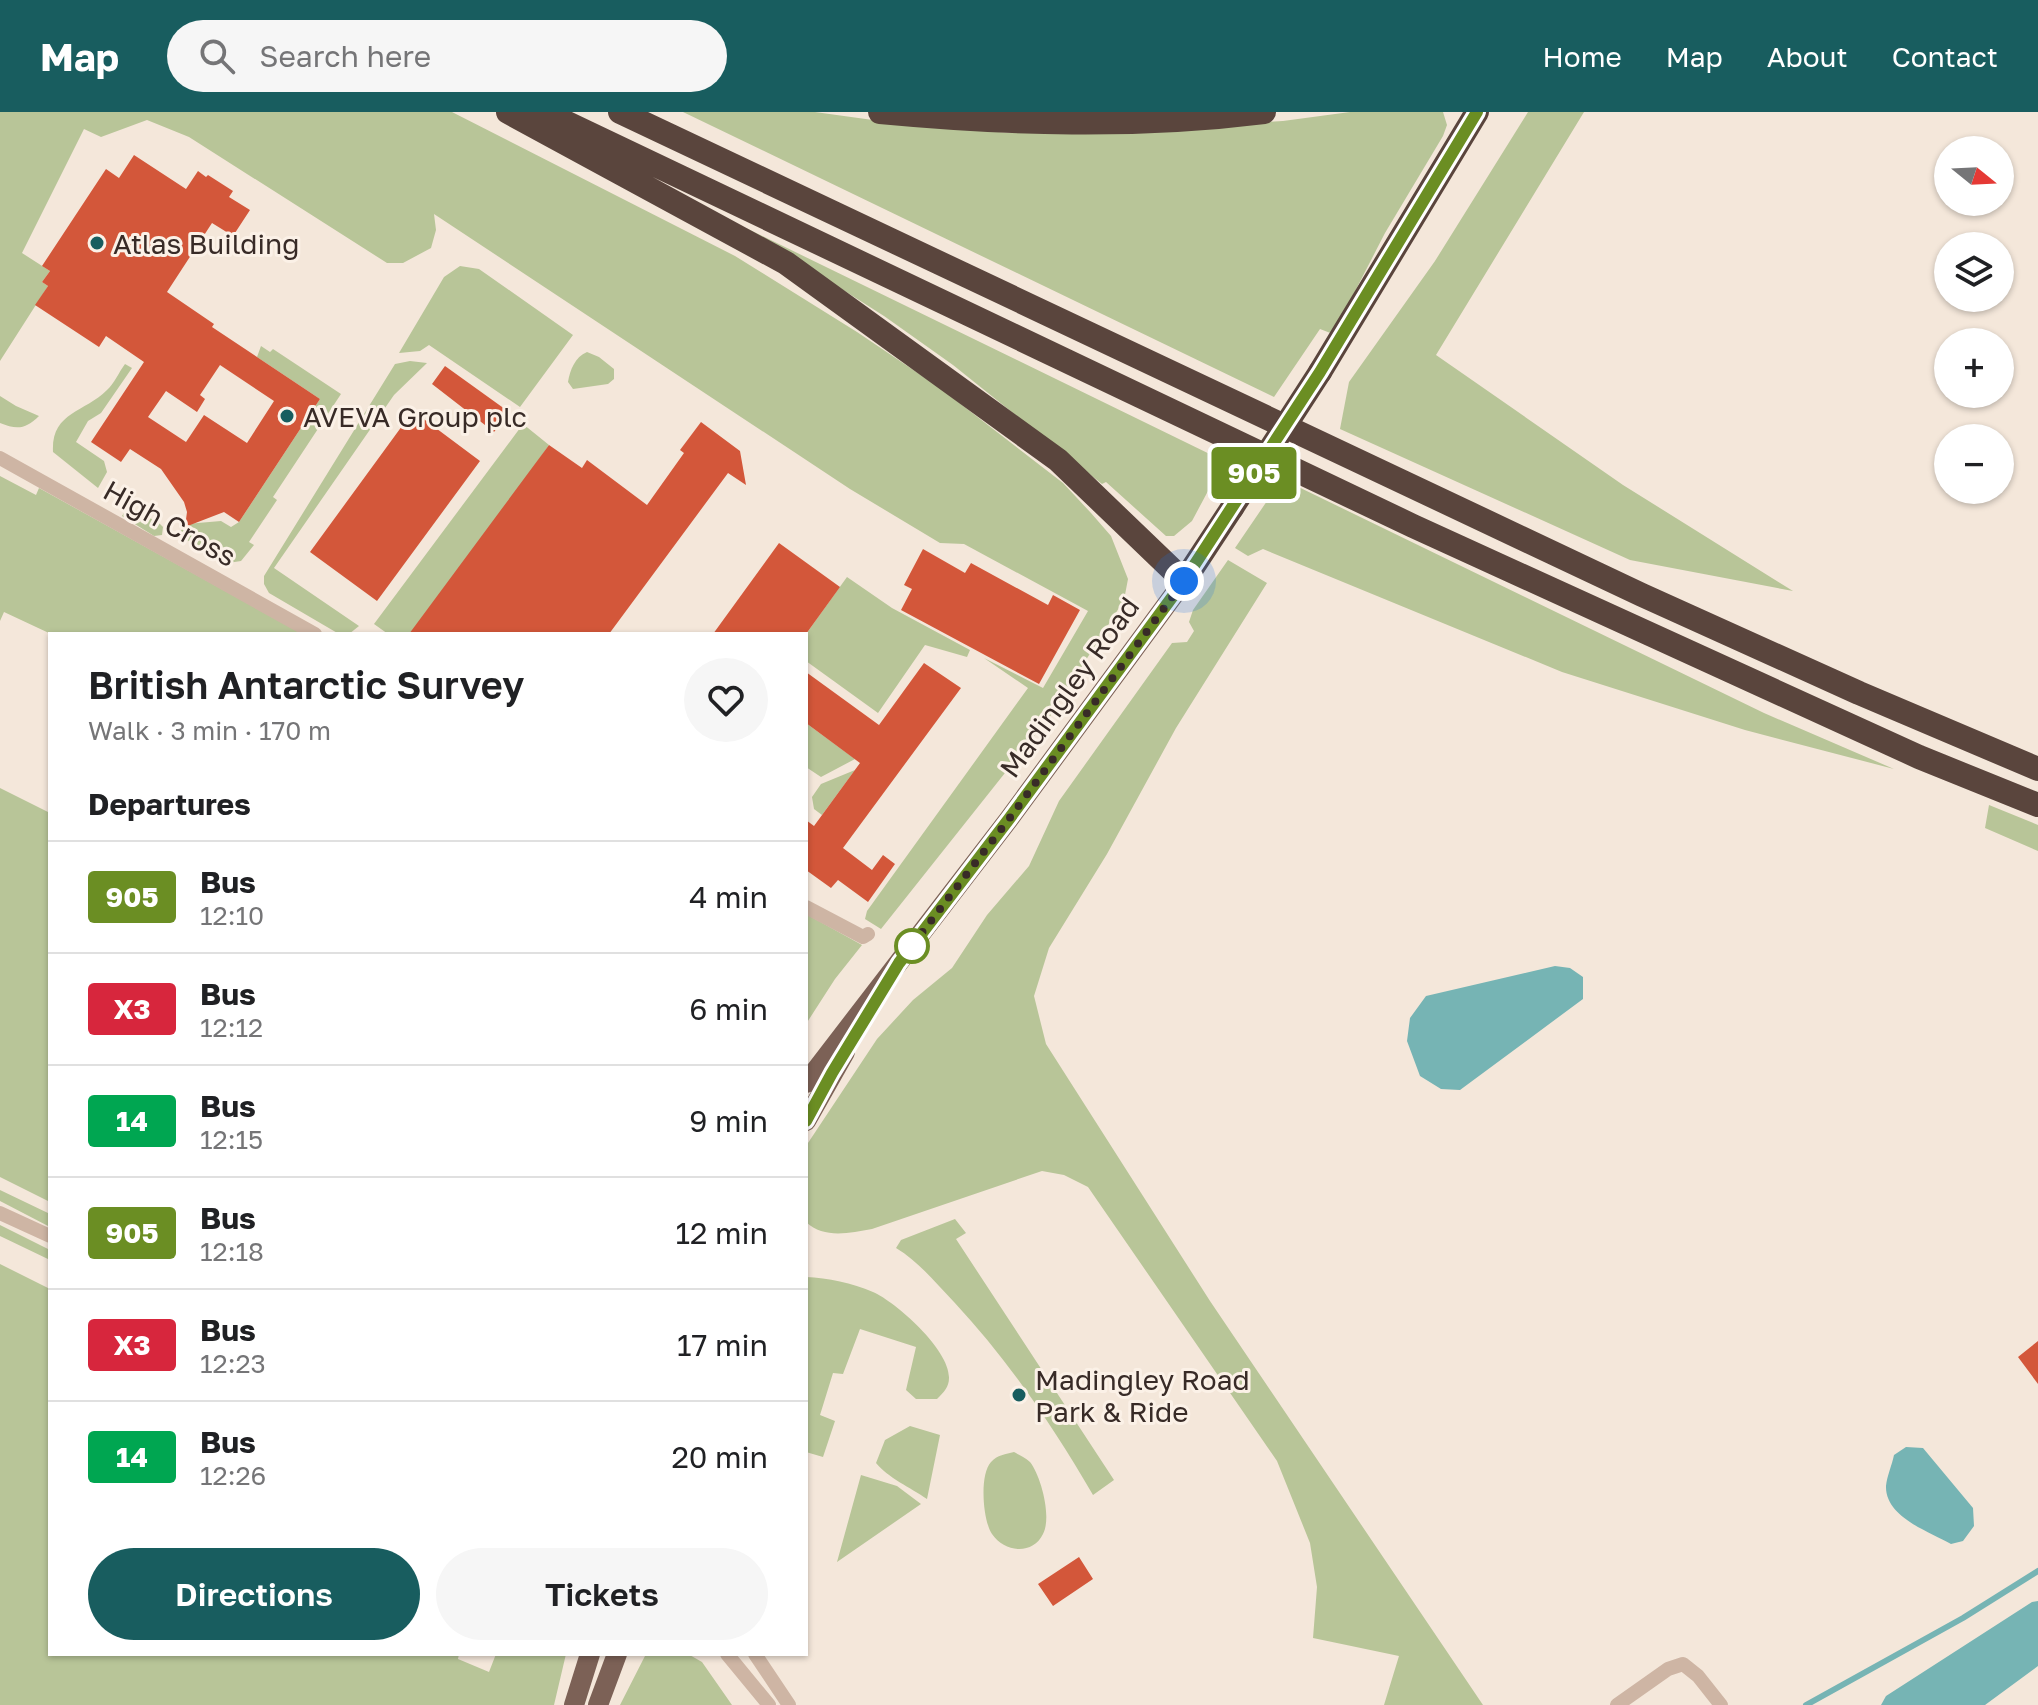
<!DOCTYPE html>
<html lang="en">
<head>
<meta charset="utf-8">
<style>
	:root { --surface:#fff; --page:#f6f6f6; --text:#202124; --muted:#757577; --line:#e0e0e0; --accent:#185d5f }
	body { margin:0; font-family:"Golos Text",sans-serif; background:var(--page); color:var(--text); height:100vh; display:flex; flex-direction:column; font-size:30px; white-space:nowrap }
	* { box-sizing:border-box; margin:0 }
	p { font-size:26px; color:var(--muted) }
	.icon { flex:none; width:44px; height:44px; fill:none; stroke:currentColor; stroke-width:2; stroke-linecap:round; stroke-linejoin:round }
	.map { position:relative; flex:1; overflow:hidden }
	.side { position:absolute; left:48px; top:520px; width:760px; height:1024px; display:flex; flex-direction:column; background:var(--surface); border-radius:0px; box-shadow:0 2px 6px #0004 }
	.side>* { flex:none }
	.badge { padding:0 16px; border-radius:6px; font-size:28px; line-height:52px }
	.needle { width:52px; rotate:108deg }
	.buttons { position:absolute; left:1934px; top:24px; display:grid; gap:16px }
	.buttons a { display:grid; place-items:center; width:80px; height:80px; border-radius:50%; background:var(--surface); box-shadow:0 2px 6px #0004; font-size:40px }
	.you { position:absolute; width:40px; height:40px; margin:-20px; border:6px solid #fff; border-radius:50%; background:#1a73e8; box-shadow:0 0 0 12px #1a73e833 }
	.map>.badge { position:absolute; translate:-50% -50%; box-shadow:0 0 0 4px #fff }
	h2 { padding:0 40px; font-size:30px; line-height:72px }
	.round { display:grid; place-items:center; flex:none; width:84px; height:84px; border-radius:42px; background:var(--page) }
	.overview { display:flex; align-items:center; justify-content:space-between; height:136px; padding:0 40px }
	h1 { font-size:38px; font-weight:600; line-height:60px }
	.primary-button { display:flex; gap:16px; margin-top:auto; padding:16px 40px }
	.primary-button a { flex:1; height:92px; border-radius:48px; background:var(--accent); color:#fff; font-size:32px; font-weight:600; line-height:92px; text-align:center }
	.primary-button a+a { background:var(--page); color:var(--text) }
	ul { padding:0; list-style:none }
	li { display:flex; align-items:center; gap:24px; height:112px; padding:0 40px; border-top:2px solid var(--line) }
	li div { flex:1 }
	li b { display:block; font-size:30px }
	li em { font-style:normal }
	li .badge { min-width:88px; font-weight:700; text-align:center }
	header { display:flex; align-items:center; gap:48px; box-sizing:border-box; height:112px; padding:0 40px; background:var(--accent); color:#fff }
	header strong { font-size:38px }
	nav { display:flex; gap:44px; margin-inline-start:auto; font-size:28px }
	.search { width:560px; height:72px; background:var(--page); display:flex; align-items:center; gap:20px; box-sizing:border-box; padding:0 28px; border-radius:44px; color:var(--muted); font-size:30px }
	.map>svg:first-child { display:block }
	.green { fill:#b8c598 }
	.water { fill:#76b4b4 }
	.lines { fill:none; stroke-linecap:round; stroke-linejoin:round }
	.stream { stroke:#76b4b4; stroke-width:6 }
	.building { fill:#d3573a; fill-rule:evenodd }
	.street { stroke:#ceb5a4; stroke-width:14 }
	.primary { stroke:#7c6156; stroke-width:20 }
	.highway { stroke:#5a453d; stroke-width:24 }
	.highway-bridge { stroke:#5a453d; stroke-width:24 }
	.line-casing { stroke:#fff; stroke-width:18 }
	.line { stroke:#6b8e23; stroke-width:12 }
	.walk { stroke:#382b27; stroke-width:8; stroke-dasharray:0 14.4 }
	.poi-dot { fill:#185d5f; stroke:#fbf1e7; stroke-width:3 }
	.stop-dot { fill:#fff; stroke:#6b8e23; stroke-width:4 }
	.labels { text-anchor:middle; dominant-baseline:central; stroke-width:6; stroke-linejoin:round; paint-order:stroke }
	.poi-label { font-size:28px; fill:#382b27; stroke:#fbf1e7; text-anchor:start }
	.street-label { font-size:28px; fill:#382b27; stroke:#fbf1e7 }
</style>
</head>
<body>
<header>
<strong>Map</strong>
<div class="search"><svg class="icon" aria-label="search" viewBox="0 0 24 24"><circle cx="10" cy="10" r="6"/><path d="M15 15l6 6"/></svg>Search here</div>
<nav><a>Home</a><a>Map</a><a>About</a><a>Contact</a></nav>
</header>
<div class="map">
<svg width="2038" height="1593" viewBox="0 0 2038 1593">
	<rect width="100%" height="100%" fill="#f4e7da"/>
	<path class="green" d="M0,0H452L735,144L857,220L940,276L1063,371L1091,401L1111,424L1128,467L1124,488L1051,603L881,817L865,807L867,799L1028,576L984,546L1043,576L1088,499L964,432L940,431L850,377L434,102L436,118L431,136L403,151H387L189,25L147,8L101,25L84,17L22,141L50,159L42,170L48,174L0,249Z
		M683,0H815L880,9L1009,21H1102L1283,9L1350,0H1443L1447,13L1443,24L1385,121L1333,222L1320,217L1274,285Z
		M1528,0H1584L1436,243L1623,373L1793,479L1630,448L1340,317L1349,270L1435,149Z
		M746,116L1224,349L1192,409L1174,424H1166L1106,370L1102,372L953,253L884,204Z
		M460,154L479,157L573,223L520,295L429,233L420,239L399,241L444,165Z
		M261,234L270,240L273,237L341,282L273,385L277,388L249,430L254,433L241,449L228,451L178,423L186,412L221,409L231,415L239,410L320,287L257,245Z
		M587,240L599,245L614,257V267L608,272L573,277L568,270C570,258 575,245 587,240Z
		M410,249L427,251L394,283L274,456L359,514L349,522H339L269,481L264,472V464L395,252Z
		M125,252L132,256L101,301L88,309L76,330L104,349L107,360L98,376L53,340C51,300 84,301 107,278C114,272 119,260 125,252Z
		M0,284L16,294L39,304C26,317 17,318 0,311Z
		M523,312L549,333L417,522H388L374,512Z
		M0,364L36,383L39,376L303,522H51L4,500L0,509Z
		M1282,367L1764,601L1894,657L1745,618L1562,560L1263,437L1248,444L1235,436Z
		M128,394L159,411L163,415L162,423L154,424L122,404Z
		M1228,448L1267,471L1176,616L1107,742L1049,836L1034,884L1046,932L1210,1189L1483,1593H1384L1399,1544L1313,1526L1317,1475L1310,1431L1277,1349L1088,1075L1064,1063L1042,1059L872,1117C849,1121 824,1127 806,1110V1034L877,927L913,888L952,856L987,803L1029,754L1059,689L1172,531L1187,530L1194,519L1189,510L1193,498Z
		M847,465L892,496L970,538L967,545L925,533L878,601L806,549V522Z
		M806,611L855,647L821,665L806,655Z
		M855,658L822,703L814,697L812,685L821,672Z
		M0,676L50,701V1090L0,1065Z
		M1989,693L2038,713V739L1985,716Z
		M806,802L862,833L835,867L806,912Z
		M0,1078L50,1102V1115L0,1089Z
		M955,1107L966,1121L956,1127L1114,1368L1093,1383C1053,1314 1008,1248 954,1190C935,1170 919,1150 896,1136L901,1128Z
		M0,1113L50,1138V1148L0,1124Z
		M0,1152L50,1177V1542H459L458,1547L489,1560L496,1542H566L554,1593H0Z
		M806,1165C828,1166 852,1171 873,1180C896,1190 950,1238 949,1266C949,1275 944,1280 937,1287H916L906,1278L916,1235L860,1217L843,1262L833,1261L820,1303L835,1309L823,1345L806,1340Z
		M910,1314L940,1323L927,1387C911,1376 887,1365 876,1351L885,1328Z
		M1014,1340C1019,1343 1025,1345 1030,1350C1041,1364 1052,1405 1043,1422C1033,1443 1005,1441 992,1422C983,1409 979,1363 991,1350C997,1343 1006,1342 1014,1340Z
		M861,1363L897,1374L921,1392L837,1450Z
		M646,1542H688L702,1550L732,1593H620Z"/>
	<path class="water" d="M1555,854L1570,856L1583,865V887L1460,978L1441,977L1420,964L1407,929L1410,906L1426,884Z
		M1906,1335L1923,1336L1973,1396L1974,1414L1963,1429L1951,1432C1928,1419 1885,1405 1886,1374C1887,1364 1892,1353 1894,1343Z
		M2038,1489V1554L1985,1593H1881L1886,1584L2032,1490Z"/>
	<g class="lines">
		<path class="stream" d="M1806,1593L1963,1506L2038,1459"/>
	</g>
	<path class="building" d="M134,43L186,77L198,59L206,65L208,63L233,79L229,85L250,98L233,124L212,111L167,180L214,212L212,215L320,287L239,410L224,400L185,415L187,400L184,390L161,357L130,337L121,350L91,330L144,250L106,224L99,235L35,193L48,174L42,170L50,159L42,154L106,57L119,66ZM220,253L274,289L247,331L204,303L186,330L148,305L166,279L197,300L205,287L200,283Z
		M445,254L509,300L494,320L432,272Z
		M413,299L480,349L377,489L310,440Z
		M701,310L740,339L746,373L728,361L609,522H409L549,333L582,356L587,348L647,393L684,341L680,338Z
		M779,431L840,475L806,522H713Z
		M923,437L965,461L971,451L1048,493L1053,483L1080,498L1039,572L901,498L912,477L904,473Z
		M924,551L961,576L843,736L872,758L883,743L895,752L868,790L838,768L831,776L806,758V708L814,714L860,651L806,611V560L879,613Z
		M2038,1229V1272L2018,1245Z
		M1079,1445L1093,1467L1053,1494L1038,1472Z"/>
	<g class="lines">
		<path class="street" d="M0,346L315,522
			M806,795L863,825L868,822
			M0,1101L50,1124
			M727,1542L769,1593
			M755,1542L789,1593
			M1617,1593L1668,1557L1683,1552L1698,1564L1721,1593"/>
		<path class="primary" d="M806,971L1009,707L1184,469
			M806,1009L845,940
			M574,1593L590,1542
			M598,1593L617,1542"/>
		<path class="highway" d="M508,0L786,151L1058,348L1184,469L1232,396
			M544,0L1413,414L1919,645L2038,693
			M620,0L1642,483L1859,581L2038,657
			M880,0C1008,12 1136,16 1264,0
			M1320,260L1477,0"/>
		<path class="highway-bridge" d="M1232,396L1320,260"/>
	</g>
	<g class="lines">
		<g class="line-casing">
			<path id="line" d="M806,1009L832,961L899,851L1009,707L1184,469L1320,260L1477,0"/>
		</g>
		<use href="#line" class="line"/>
		<path class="walk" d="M912,834L904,844L1009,707L1184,469"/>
	</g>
	<g class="poi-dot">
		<circle cx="97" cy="131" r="8"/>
		<circle cx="287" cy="304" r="8"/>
		<circle cx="1019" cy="1283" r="8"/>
	</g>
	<circle class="stop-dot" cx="912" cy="834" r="16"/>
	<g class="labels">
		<g class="poi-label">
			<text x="113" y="131">Atlas Building</text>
			<text x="303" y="304">AVEVA Group plc</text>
			<text x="1035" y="1267">Madingley Road<tspan x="1035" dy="32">Park &amp; Ride</tspan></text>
		</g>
		<g class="street-label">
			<text transform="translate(170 411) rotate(29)">High Cross</text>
			<text transform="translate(1069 575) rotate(-54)">Madingley Road</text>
		</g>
	</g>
</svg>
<div class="buttons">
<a><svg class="needle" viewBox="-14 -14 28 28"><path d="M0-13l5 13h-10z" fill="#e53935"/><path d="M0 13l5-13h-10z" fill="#757577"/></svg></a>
<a><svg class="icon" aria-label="layers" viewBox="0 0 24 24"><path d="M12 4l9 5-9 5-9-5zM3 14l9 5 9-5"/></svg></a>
<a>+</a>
<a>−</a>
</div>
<div class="you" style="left:1184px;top:469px"></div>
<b class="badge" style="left:1254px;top:361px;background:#6b8e23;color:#fff">905</b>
<section class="side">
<div class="overview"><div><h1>British Antarctic Survey</h1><p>Walk · 3 min · 170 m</p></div><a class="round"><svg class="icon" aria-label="heart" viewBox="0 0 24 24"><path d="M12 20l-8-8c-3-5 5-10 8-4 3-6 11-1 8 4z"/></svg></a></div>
<h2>Departures</h2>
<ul>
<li><span class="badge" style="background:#6b8e23;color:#fff">905</span><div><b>Bus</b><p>12:10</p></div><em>4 min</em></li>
<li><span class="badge" style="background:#d7263d;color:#fff">X3</span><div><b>Bus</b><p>12:12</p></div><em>6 min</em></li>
<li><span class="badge" style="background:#00a651;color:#fff">14</span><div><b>Bus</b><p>12:15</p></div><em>9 min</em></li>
<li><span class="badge" style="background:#6b8e23;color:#fff">905</span><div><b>Bus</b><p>12:18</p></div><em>12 min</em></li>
<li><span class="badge" style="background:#d7263d;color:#fff">X3</span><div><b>Bus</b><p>12:23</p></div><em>17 min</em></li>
<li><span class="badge" style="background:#00a651;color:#fff">14</span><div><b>Bus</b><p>12:26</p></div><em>20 min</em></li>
</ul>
<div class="primary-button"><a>Directions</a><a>Tickets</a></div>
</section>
</div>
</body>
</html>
